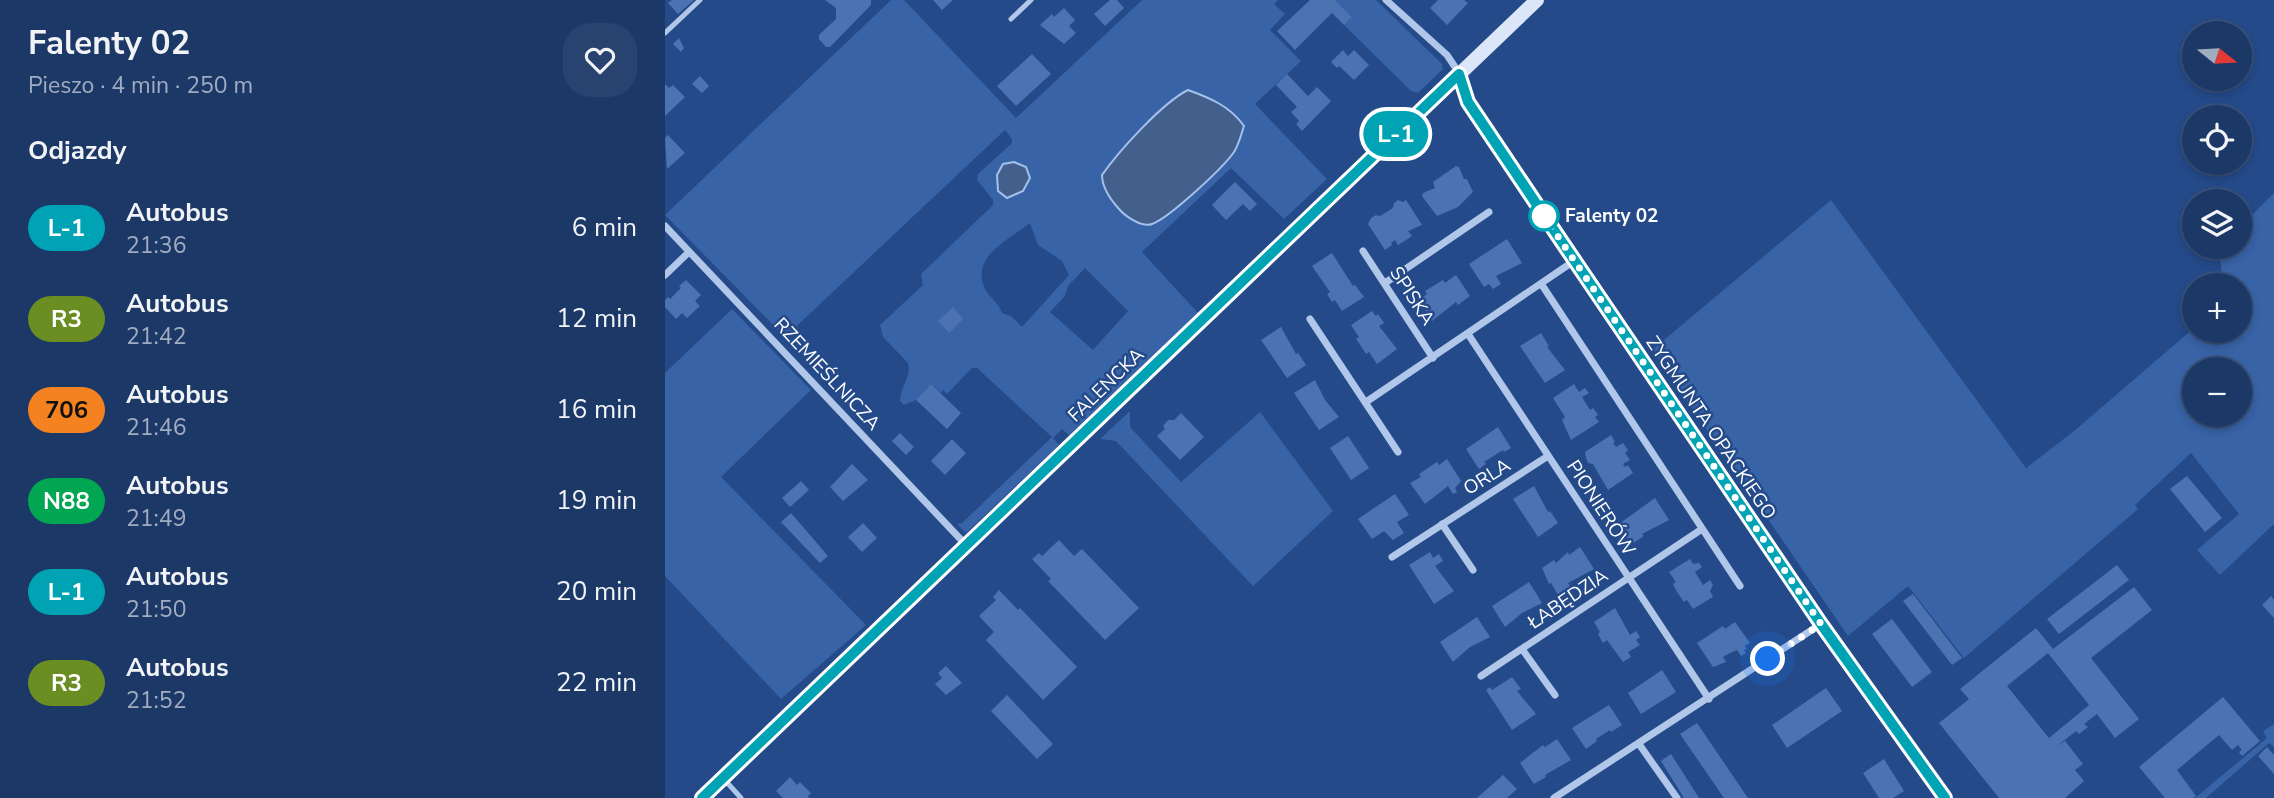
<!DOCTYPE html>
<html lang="pl">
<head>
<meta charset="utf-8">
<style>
	:root { --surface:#1b3867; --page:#284370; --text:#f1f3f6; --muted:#a0acc0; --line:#39527b }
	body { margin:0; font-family:"Nunito Sans",sans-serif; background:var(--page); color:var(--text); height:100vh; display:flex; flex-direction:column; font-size:26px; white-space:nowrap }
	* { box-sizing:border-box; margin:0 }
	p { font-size:23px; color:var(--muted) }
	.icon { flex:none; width:38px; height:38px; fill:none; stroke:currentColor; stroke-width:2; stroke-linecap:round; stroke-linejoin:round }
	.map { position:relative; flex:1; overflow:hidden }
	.drawer { display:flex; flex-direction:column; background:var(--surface); width:665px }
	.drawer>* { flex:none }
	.badge { padding:0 14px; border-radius:23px; font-size:24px; line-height:46px }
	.needle { width:46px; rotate:108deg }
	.controls { position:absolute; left:1517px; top:21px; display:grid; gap:14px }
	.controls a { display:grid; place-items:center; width:70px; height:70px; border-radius:50%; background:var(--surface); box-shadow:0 4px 10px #0003,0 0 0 2px var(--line); font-size:35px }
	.you { position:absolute; width:35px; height:35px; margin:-18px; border:5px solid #fff; border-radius:50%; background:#1a73e8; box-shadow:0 0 0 10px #1a73e833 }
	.map>.badge { position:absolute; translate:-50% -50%; box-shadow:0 0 0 4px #fff }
	h2 { padding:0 28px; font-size:26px; line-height:63px }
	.round { display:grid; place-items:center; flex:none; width:74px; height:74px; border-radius:28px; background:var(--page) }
	.headline { display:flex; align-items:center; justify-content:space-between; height:119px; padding:0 28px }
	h1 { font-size:33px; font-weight:700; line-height:52px }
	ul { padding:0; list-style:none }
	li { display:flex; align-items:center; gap:21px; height:91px; padding:0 28px }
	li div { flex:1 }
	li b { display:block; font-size:26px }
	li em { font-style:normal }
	li .badge { min-width:77px; font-weight:700; text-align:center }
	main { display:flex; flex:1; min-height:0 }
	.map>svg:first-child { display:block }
	.green { fill:#3863a6; fill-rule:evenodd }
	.water { fill:#435f8c; stroke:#a5c1eb; stroke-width:2 }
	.building { fill:#4c73b1; fill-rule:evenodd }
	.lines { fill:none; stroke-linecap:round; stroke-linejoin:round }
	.lane { stroke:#b1c7ea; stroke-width:5 }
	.street { stroke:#b1c7ea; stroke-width:7 }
	.secondary { stroke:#dbe6f8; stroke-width:14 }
	.line-casing { stroke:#fff; stroke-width:16 }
	.line { stroke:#00a3b4; stroke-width:10 }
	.walk { stroke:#fff; stroke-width:7; stroke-dasharray:0 12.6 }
	.stop-dot { fill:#fff; stroke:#00a3b4; stroke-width:3.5 }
	.labels { text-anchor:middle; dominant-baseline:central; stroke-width:5; stroke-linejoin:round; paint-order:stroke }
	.stop-label { font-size:19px; font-weight:bold; fill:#fff; stroke:#244a89; text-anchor:start }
	.street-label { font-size:19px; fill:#fff; stroke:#244a89 }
</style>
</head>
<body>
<main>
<section class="drawer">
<div class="headline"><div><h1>Falenty 02</h1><p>Pieszo · 4 min · 250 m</p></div><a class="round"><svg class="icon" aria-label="heart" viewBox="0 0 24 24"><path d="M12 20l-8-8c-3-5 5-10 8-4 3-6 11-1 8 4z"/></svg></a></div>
<h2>Odjazdy</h2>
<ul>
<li><span class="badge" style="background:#00a3b4;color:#fff">L-1</span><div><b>Autobus</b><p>21:36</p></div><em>6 min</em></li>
<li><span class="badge" style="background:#6b8e23;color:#fff">R3</span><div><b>Autobus</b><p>21:42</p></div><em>12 min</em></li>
<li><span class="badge" style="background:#f58220;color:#111">706</span><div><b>Autobus</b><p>21:46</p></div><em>16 min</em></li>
<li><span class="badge" style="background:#00a651;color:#fff">N88</span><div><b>Autobus</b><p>21:49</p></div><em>19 min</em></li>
<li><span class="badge" style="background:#00a3b4;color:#fff">L-1</span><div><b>Autobus</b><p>21:50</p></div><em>20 min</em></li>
<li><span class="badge" style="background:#6b8e23;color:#fff">R3</span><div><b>Autobus</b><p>21:52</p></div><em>22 min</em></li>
</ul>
</section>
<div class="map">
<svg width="1609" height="798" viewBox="0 0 1609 798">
	<rect width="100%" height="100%" fill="#244a89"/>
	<path class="green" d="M226,0H239L351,118L477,0H613L609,4L620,14L605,30L636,61L590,104L662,179L619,219L566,168L477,252L533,313L404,435L397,429L388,438L394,445L301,533L292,524L297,523L387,437L312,368H307L282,394L278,390L276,393L266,384L251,400L239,405L235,401C235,387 247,376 243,363L218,337L215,325L258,285L256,274L328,205V200L312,180L313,174L347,143V139L340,130L120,337L0,215ZM513,95C543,98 562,100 579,127C566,169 523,199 487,224L447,161ZM365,223L373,245L397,261L404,275L357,327L346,316L337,313C334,303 326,299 321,291C303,257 344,240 365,223ZM420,268L463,311L428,350L385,312L400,296L403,286Z
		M670,0H711L777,64L778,69L753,93L746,91L679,25L687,17Z
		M1609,193V524L1555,575L1532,550L1574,514L1526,453L1470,505L1473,509L1299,658L1243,586L1183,636L987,350L1166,200L1361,468L1409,431L1529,328L1530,331H1575V285H1558L1554,248L1575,247V227ZM1530,369H1575V415H1530Z
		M67,309L146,390L56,477L201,625L116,699L0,576V373Z
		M465,411V427L516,482L595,412L668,511L588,586L451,441L435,439Z
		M1609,724V747L1604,743L1541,798H1530L1602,738L1598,731Z"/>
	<path class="water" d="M523,90C545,98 565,106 579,126C576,135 574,144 569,152C558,168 504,218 487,224C477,228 460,216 454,209C445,199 437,188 437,175C454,151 497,103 523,90Z
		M349,162L361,167L365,178L358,191L342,198L333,191L332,175L338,164Z"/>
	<path class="building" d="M7,0H29L13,14L3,3Z
		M160,0H206V5L165,47H161L154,39V35L171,19V8Z
		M268,0H288L277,10Z
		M445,0H452L459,8L440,26L429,14Z
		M645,0H670L687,17L679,25L667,13L630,50L612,31Z
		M773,0H799L803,3L782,25L765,8Z
		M399,8L410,20L404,26L411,33L399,44L375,25L387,14L389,17Z
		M14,38L19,48L16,52L8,44Z
		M678,50L683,56L689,50L704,65L689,80L674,66L672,68L666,62Z
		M367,54L386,74L351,106L332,86Z
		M622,74L643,96L652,87L666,101L637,131L631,124L634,121L626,112L632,107L611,85Z
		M35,76L44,86L37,93L27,84Z
		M0,84L4,88L8,85L20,97L0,116Z
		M3,135L20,153L2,169L0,138Z
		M791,166L794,167L799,179H802L808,192L793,207L772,216L757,196L758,193L770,188L768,182Z
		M570,182L592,204L585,211L578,204L561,220L547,205Z
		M733,200L738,202L741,200L757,225L743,231L747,236L741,240L733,245L730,240L726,243L727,245L720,250L703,224L706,218L711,215L715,216L728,208L729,203Z
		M842,239L857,263L831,276L836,284L828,289L824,284L819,287L804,264Z
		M667,253L688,286L690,285L699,297L677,311L670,300L667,302L662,294L665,292L647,266Z
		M791,275L805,296L793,305L791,302L767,321L754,300L762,294L760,291L778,280L780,283Z
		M21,280L36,295L30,301L35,306L22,318L17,313L11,319L0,307V300L3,297L5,299L16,288L14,286Z
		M288,307L298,319L284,333L273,321Z
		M707,311L711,316L713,314L719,323L714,326L732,349L712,364L704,352L701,354L696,346L691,339L694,337L686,325Z
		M616,327L631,354L633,353L641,365L622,378L596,340Z
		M876,333L884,346L882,347L900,370L880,383L855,346Z
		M650,380L660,400L674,417L654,430L629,393Z
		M266,384L296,413L282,429L251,400Z
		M909,384L914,392L920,388L924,393L917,397L925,410L928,408L933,415L930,417L934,422L906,440L897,420L900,417L888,398Z
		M516,413L539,437L515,460L492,436L500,429L498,426L503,420H509Z
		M833,427L846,448L839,452L838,450L819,462L821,464L814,469L801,449Z
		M235,433L249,447L241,455L227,441Z
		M946,435L950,442L948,443L951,447L958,443L963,450L960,453L965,460L958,464L960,467L963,465L968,473L943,490L928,464L923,463L921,458L920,452Z
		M683,436L704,468L686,480L665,448Z
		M287,439L301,453L280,475L266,461Z
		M782,459L796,481L790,488L792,492L788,494L783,486L760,504L745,483L756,477L754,474L772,462L774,465Z
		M187,464L203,480L178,501L165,487Z
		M1522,476L1557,518L1540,532L1505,489Z
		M136,481L144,490L125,507L117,498Z
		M869,486L883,512L885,511L893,523L873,537L848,499Z
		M730,494L744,515L732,522L739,533L728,540L719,531L707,539L693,519Z
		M990,498L1004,520L977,534L979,536L967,544L963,538L958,539L956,535L958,531L954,524Z
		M126,513L163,556L155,563L116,522Z
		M198,523L212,538L197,552L183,537Z
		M394,540L409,556L417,549L474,608L440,640L383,581L386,579L367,559L374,553L377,556Z
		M915,547L929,569L903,583L906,587L893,595L886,583L884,584L877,568L889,560L891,563L903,552L904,555Z
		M765,552L768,558L774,554L778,561L770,566L789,591L769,604L744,565Z
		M1025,559L1028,564L1034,563L1037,567L1030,572L1038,585L1045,580L1048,585L1045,591L1048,597L1028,609L1022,600L1019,602L1012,592L1008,584L1011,582L1004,572Z
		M1452,565L1464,580L1394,634L1382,619Z
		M864,582L877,603L857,613L840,627L827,606Z
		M1469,587L1487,610L1426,658L1474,719L1450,738L1432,714L1419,724L1423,727L1414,734L1411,731L1391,747L1400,741L1418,764L1410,770L1419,781L1400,798H1334L1274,723L1304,699L1295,689L1371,628L1388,649ZM1383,653L1424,705L1384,738L1342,686Z
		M334,590L353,610L355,608L412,667L378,700L321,640L329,632L314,616L331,600L328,597Z
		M1248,594L1297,658L1287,665L1238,601Z
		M1606,596L1609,600V618L1597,605Z
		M950,608L965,635L971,631L975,637L971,640L975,645L963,652L966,657L958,662L942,640L938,643L933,634L935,632L929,622Z
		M812,617L825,637L805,647L788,662L775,642Z
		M1227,619L1267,672L1247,687L1207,634Z
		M1070,622L1085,643L1080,646L1082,649L1079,650L1081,653L1076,656L1072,650L1065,653L1058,657L1061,662L1048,667L1032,643L1058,626L1060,629Z
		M281,666L297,683L281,695L270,684L277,678L273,673Z
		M997,670L1011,692L976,714L963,693Z
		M847,677L856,689L852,691L871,714L847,730L821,690L825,687L827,690Z
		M1161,688L1177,711L1122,748L1107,725Z
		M342,695L388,744L372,759L326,711Z
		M1558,697L1595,741L1577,756L1574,752L1577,750L1573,745L1567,750L1554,735L1512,770L1531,796L1528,798H1500L1474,767Z
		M944,705L957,725L946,732L945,730L937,735L931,739L932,741L921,749L907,728Z
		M1032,723L1083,798H1059L1015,734Z
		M892,739L906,760L880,775L881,777L869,784L855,763L878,745L880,747Z
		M1602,747L1609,755V774L1593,756Z
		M1006,754L1034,798H1019L996,761Z
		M1219,759L1239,791L1228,798H1214L1198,773Z
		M838,775L852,789L842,798H812Z
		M125,777L132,785L135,782L146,793L143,796L144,798H118L111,791Z"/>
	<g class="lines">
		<path class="lane" d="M346,19L366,0
			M0,33L35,0
			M58,778L76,798"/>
		<path class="street" d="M721,0L782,55L794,73
			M0,226L301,545
			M698,251L768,358
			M0,275L24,252
			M720,283L824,212
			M877,285L1075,586
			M645,319L733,452
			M803,334L1044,699
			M701,402L909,261
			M777,524L808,570
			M727,557L883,456
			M857,649L890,695
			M816,676L1037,529
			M974,744L1012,798
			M889,798L1156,624"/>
		<path class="secondary" d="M794,73L803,102L1156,624L1280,798
			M37,798L872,0"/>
	</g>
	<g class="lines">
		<g class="line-casing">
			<path id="line" d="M37,798L794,74L803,102L899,245L1156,624L1280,798"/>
		</g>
		<use href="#line" class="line"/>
		<path class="walk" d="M879,216L1156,624L1103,659"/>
	</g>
	<circle class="stop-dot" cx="879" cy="216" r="14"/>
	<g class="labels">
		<g class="stop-label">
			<text x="900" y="216">Falenty 02</text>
		</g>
		<g class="street-label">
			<text transform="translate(747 296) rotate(57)">SPISKA</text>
			<text transform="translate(162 374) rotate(47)">RZEMIEŚLNICZA</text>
			<text transform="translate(441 385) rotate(-44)">FALENCKA</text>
			<text transform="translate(1046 428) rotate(56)">ZYGMUNTA OPACKIEGO</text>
			<text transform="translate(822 477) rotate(-32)">ORLA</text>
			<text transform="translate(936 508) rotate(57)">PIONIERÓW</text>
			<text transform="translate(903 599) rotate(-34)">ŁABĘDZIA</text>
		</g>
	</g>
</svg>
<div class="controls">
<a><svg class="needle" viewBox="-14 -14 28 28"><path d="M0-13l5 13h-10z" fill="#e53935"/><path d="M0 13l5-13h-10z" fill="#a0acc0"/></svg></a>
<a><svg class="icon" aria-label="locate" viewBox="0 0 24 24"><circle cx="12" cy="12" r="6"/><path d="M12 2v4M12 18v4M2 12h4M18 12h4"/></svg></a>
<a><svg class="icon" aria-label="layers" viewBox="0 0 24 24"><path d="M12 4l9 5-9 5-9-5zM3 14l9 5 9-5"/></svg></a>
<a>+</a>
<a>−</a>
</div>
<div class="you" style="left:1103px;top:659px"></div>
<b class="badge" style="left:731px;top:134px;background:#00a3b4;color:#fff">L-1</b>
</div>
</main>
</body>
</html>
